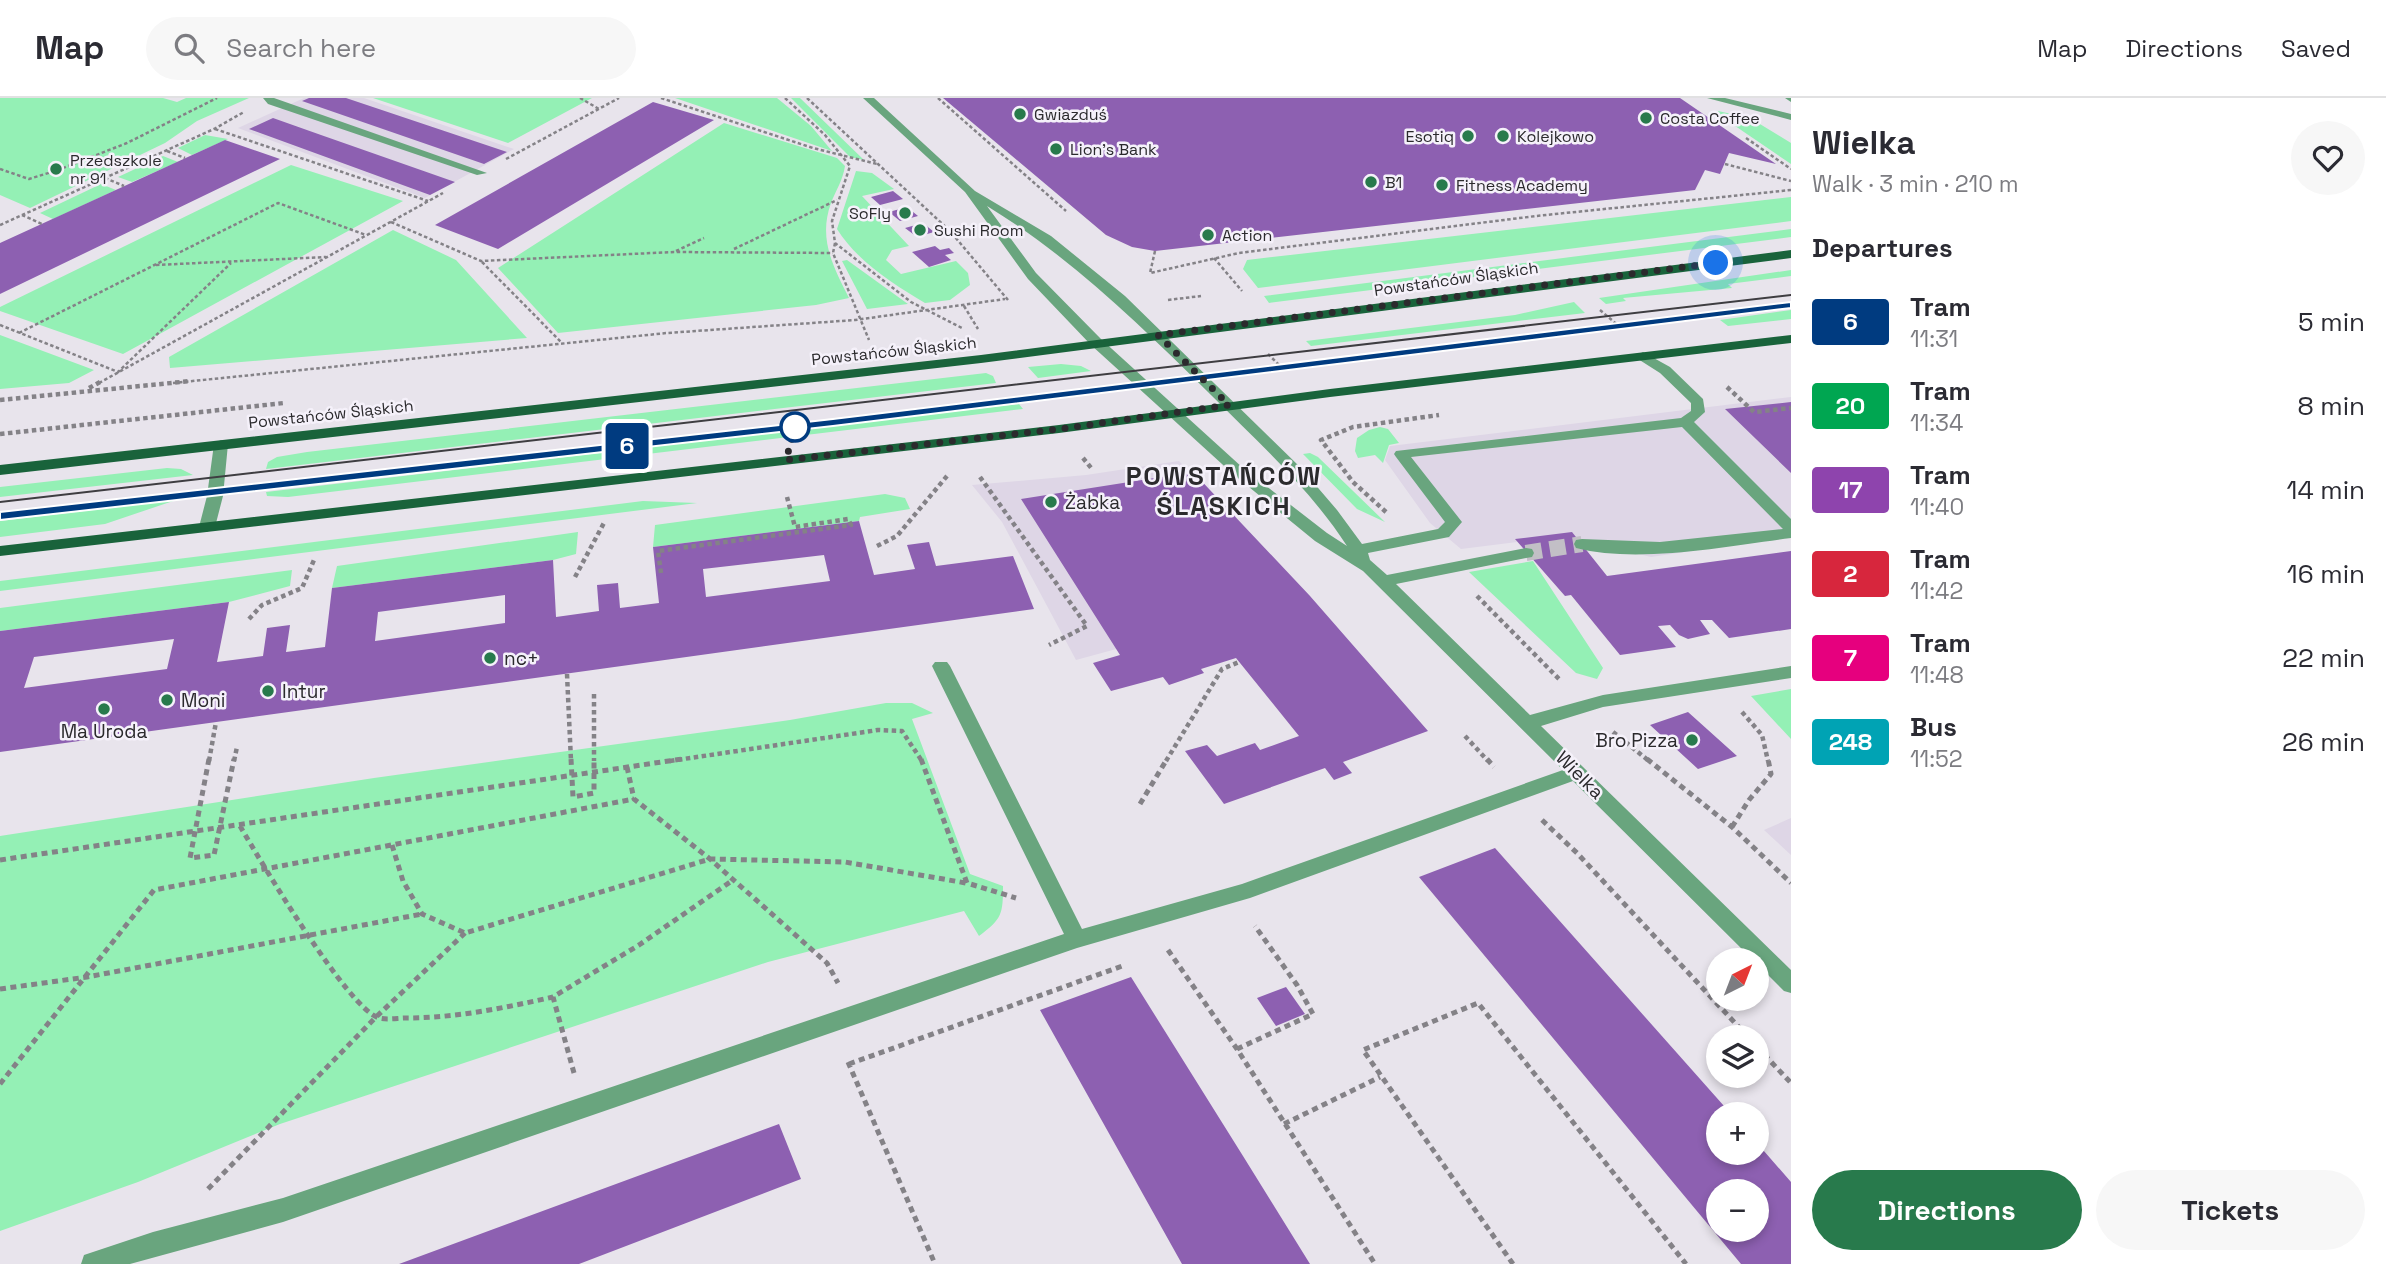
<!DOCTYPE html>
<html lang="en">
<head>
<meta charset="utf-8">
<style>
	:root { --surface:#fff; --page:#f7f7f7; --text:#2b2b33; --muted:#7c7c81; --line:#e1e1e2; --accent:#287a4c }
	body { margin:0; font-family:"Space Grotesk",sans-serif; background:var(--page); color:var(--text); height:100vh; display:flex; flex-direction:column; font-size:26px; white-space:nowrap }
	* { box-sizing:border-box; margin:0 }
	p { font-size:23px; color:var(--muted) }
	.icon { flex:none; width:38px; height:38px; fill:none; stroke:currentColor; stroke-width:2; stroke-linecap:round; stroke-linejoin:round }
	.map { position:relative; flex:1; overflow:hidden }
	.panel { display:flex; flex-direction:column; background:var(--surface); width:595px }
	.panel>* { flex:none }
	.badge { padding:0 14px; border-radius:5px; font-size:24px; line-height:46px }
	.needle { width:46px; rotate:42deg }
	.buttons { position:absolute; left:1706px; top:850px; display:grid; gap:14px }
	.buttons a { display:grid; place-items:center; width:63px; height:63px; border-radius:50%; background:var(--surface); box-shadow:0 4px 10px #0003; font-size:35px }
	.you { position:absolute; width:35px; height:35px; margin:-18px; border:5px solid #fff; border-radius:50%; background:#1a73e8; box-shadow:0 0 0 10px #1a73e833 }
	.map>.badge { position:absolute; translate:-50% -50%; box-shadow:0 0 0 4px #fff }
	h2 { padding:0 21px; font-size:26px; line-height:63px }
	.round { display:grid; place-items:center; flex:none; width:74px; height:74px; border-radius:37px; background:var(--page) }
	.summary { display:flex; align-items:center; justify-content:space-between; height:119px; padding:0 21px }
	h1 { font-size:33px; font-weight:600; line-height:52px }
	.action { display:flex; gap:14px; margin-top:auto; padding:14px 21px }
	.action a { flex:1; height:80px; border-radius:42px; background:var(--accent); color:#fff; font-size:28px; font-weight:600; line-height:80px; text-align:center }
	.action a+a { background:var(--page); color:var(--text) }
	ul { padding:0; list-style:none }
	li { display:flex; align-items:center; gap:21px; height:84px; padding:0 21px }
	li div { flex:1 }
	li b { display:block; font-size:26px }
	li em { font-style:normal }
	li .badge { min-width:77px; font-weight:700; text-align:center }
	header { display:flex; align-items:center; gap:42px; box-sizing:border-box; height:98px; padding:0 35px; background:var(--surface); border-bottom:2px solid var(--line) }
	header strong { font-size:33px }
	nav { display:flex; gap:38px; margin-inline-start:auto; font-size:24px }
	.search { width:490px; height:63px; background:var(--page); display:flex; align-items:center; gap:18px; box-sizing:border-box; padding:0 24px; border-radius:38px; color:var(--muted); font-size:26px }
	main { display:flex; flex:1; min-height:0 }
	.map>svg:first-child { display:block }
	.built { fill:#ded6e6 }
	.green { fill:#94f0b5 }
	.building { fill:#8d60b1; fill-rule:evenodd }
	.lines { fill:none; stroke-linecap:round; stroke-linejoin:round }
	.minor-tunnel { stroke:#c2bfc6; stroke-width:16; stroke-dasharray:16 8; stroke-linecap:butt }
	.path-far2 { stroke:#848287; stroke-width:2.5; stroke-dasharray:3.5 2.5; stroke-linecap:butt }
	.path-far1 { stroke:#848287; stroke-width:4.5; stroke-dasharray:4.5 3.5; stroke-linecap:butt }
	.path { stroke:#848287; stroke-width:5; stroke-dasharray:6 4.5; stroke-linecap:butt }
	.minor { fill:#69a57e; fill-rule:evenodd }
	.major { fill:#19633b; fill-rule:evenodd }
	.tram { stroke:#3e3d41; stroke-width:2 }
	.line { fill:#003b80; stroke:#fff; stroke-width:2 }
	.walk { stroke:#2b2a2d; stroke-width:7; stroke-dasharray:0 12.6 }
	.poi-dot { fill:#287a4c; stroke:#f5f1fa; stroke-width:2.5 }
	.stop-dot { fill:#fff; stroke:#003b80; stroke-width:3.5 }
	.labels { text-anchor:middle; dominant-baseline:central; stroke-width:5; stroke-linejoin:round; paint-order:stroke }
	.far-poi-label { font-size:16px; fill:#2b2a2d; stroke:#f5f1fa; text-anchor:start }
	.far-street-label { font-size:16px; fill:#2b2a2d; stroke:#f5f1fa }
	.poi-label { font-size:19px; fill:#2b2a2d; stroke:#f5f1fa; text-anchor:start }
	.street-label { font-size:19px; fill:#2b2a2d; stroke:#f5f1fa }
	.district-label { font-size:26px; font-weight:bold; letter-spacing:2px; fill:#2b2a2d; stroke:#f5f1fa }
</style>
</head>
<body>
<header>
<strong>Map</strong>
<div class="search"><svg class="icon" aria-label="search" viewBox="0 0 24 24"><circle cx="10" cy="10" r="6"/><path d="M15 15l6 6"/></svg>Search here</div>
<nav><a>Map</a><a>Directions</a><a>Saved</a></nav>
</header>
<main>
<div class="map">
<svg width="1791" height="1166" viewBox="0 0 1791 1166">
	<rect width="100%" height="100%" fill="#e8e4ec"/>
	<path class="built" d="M304,0H364L514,51L425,100L238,30Z
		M1791,299V438L1651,459L1578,441H1516L1517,444L1461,451L1430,425L1385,362L1390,348Z
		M1179,363L1310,498L1076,562L1002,424L972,387L1086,377Z
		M1791,720V757L1764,732Z"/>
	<path class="green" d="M0,0H163L177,4L186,0H249L197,23L165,45L30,110L0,97Z
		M373,0H592L508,45Z
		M675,0H777L811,28L832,53Z
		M791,0H800L864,62L850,59Z
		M1718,13L1750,20L1791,45V66L1719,17Z
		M724,25L837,60L845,68C843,82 836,92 831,105C818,141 833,168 849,200L816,207L558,235L498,170Z
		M205,37L228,41L192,57L178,50Z
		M163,58L178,64L132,84L118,79Z
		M291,67L403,103L123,256L0,213V209Z
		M856,73L872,75L894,91L862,98L909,148L892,152L886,162L901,176L956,163L968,175L970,187L950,202L925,205C893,186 857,163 837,131Z
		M101,86L116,92L53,121L40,115Z
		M1791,99V123L1258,190L1243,171L1247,162Z
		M1791,131V139L1269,205L1264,198Z
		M393,132L456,162L527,240L170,270L169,259Z
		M847,162L908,206L867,211L842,163Z
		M1791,172V178L1728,186L1732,190L1623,200L1626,203L1606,206L1599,200Z
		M1574,204L1585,215L1311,248L1306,243L1515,217Z
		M1791,212V221L1728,228L1720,222Z
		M0,237L94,272L69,285L0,291Z
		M1061,266L1081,268L1091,273L1038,280L1028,269Z
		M986,275L993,278L996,285L266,371L268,364L277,359L307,354Z
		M1019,306L1023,311L288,399L267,398L266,394Z
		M1380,329L1388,331L1399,345L1389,347L1383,365L1375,357L1358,360L1355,353L1357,340L1369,332Z
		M1310,355L1318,359L1385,424L1357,411L1303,356Z
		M167,370L181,371L193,377L0,399V389Z
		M885,396L905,400L910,411L860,419L859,423L653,449L655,427Z
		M176,402L105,426L0,439V423Z
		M643,403L697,405L0,493V483Z
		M578,434L576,456L553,462L332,490L337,468Z
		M1533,463L1603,570L1597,581L1576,575L1469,474Z
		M292,472L290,488L229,504L0,533V510Z
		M1791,591V641L1751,598Z
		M886,605H912L933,615L912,621L970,776L1003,788C1003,816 1002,821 979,838L964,813L768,864L280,1026L138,1084L0,1133V738L374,680L790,622Z"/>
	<path class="building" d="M309,0H346L507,54L484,66L302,3Z
		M943,0H1680L1776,66L1729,55L1720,76L1705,72L1695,92L1155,153L1132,149L1106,137Z
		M653,4L714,22L498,151L435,127Z
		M273,20L321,37L455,84L430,97L249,31Z
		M225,42L280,61L0,196V145Z
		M893,93L903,101L880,107L871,99Z
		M907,109L918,118L900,123L889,114Z
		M923,125L934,134L917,139L905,130Z
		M935,148L940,152L949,150L954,155L945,157L951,162L929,169L912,154Z
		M1791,304V375L1725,311Z
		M1193,374L1310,498L1428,633L1343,664L1352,675L1334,682L1325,670L1224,706L1185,653L1207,647L1217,658L1255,645L1260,652L1299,638L1236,560L1201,571L1204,575L1169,587L1163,579L1111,593L1093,565L1120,557L1021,401Z
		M859,423L874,477L915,471L907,447L929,444L936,468L1013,458L1034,511L0,654V533L229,504L217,564L263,558L267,530L290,527L286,554L325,549L332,490L553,462L556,519L599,513L597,487L618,485L620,510L659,505L653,449ZM824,457L830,483L706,499L703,471ZM505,497V525L375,543L378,514ZM174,541L167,571L24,590L34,559Z
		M1572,434L1607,478L1791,453V531L1729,540L1712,522H1700L1710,536L1688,541L1679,537L1670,527L1658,528L1676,549L1620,557L1571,497L1565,498L1515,441Z
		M1688,614L1737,658L1698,671L1650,627Z
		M1495,750L1732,1017H1718V1055H1757V1045L1791,1084V1166H1741L1419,779ZM1718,1094H1757V1132H1718Z
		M1131,879L1243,1058L1310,1166H1182L1040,912Z
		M1286,889L1305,916L1276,928L1257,900Z
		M779,1026L801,1081L579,1166H399Z"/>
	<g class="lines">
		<path class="minor-tunnel" d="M1526,455L1582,446"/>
		<path class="path-far2" d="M580,0L599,11
			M661,0L813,50L877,66
			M785,0L825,37L850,68L832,123L835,145L911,204L962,230
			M807,0L950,133L1008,202
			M938,0L1066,113
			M215,31L428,103
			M1746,40L1791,71
			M167,53L185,60
			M506,61L619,0
			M1725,66L1791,83
			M0,71L29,81L58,72L127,45L217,0
			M105,80L124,88
			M22,117L42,126
			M391,124L481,163L674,154L833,155
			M0,127L214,31L244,14
			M835,145L833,155L869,242
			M734,151L837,102
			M676,153L704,140
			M1155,153L1150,175L1239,155L1536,118L1791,92
			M1214,160L1242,193
			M482,164L563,246
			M156,167L326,159
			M1168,202L1201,198
			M964,208L978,231
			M1600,212L1620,229
			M0,227L118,274L231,165
			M19,235L278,105L366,137
			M1268,256L1282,270
			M99,285L443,95
			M173,285L667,235L855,222L1005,201"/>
		<path class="path-far1" d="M1727,289L1754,314L1791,310
			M89,290L102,283
			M0,302L191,283
			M0,336L284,305
			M1083,360L1092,371
			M980,379L1087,528L1049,547
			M1386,414L1353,384L1321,342L1353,329L1439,317
			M877,448L897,438L947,378
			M661,475L658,453L851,427L848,421L795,429L787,399
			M575,479L605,423
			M1477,498L1559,581
			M249,521L262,507L302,490L314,462
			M567,576L571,663
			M594,596V663
			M1742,614L1762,637L1768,663
			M1613,634L1649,663
			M1465,638L1488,663
			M209,663L216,624
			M234,663L237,649
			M670,663L878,632L902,633L922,663
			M1166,663L1222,571L1239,564"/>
		<path class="path" d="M209,661L190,760L214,757L234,661
			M571,661L573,699L594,695V661
			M921,661L967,785L1016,800
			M1487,661L1494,669
			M1647,661L1732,729L1791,785
			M627,669L634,701L710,761L827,865L838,885
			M1140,706L1167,661
			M1542,722L1577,755L1749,940
			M240,728C260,762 348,911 379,920C388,922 398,920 406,920C456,920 504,910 553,899
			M1732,729L1749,702L1771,676L1768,661
			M392,747L403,783L422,816L465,835L710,761L845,764L966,785
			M0,762L682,661
			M1168,852L1237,951L1375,1166
			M0,891L87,879L422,816
			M1757,949L1791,985
			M1237,951L1313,916L1297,887L1255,828
			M848,964L935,1166
			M849,966L1125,867
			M574,975L553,899L639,847L733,782
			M0,986L154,792L634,701
			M1284,1026L1380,979
			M208,1091L376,919L465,835
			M1513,1166L1363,952L1478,905L1686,1166"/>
		<path class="minor" d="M263,0H274L487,75L477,77L268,6Z
			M863,0H874L975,93L1051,138L1125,198L1301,370L1337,412L1362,446L1438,431L1445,424L1396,359L1394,356L1396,353L1681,320L1691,313V305L1660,275L1638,261L1636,258L1643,254L1670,269L1703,301L1705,314L1694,324L1791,421V440C1728,448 1638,466 1576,450L1574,446L1576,442L1582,441L1660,444L1783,431L1682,329L1411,359L1462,424L1449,439L1368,455L1370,462L1387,477L1526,450L1532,451L1534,455L1532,459L1526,460L1396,486L1530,617L1603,597L1791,568V580L1603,609L1541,628L1791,872V895L1784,893L1757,866V863H1754L1573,683L1250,800L1077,850L283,1124L130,1166H81L84,1157L153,1134L283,1100L1064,836L932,568L935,564H947L950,568L1082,831L1242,786L1563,672L1363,473L1315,443L1233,376L1091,247L1028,181L965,94ZM987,108C1072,160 1140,227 1211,297C1259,345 1310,391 1347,448L1327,435L1243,370L1101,241L1036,175Z
			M1707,0H1725L1791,16V22Z
			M1785,0H1791V4Z
			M221,342L228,346L223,398L215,429L207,434L199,429L207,398L214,346Z"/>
		<path class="major" d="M1791,152V160L981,265L0,377V367L981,257Z
			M1791,237V245L1330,299L1059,335L0,458V448L1059,327L1330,291Z"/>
		<path class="tram" d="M0,404L1791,197
			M0,418L833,325L1791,207"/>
	</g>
	<path class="line" d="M1791,204V210L833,328L0,422V414L833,321Z"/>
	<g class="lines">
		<path class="walk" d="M795,329L786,362L1059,331L1229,307L1158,237L1716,165"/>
	</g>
	<g class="poi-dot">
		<circle cx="1020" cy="16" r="7"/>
		<circle cx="1646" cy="20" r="7"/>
		<circle cx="1468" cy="38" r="7"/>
		<circle cx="1503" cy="38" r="7"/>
		<circle cx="1056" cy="51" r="7"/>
		<circle cx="56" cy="71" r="7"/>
		<circle cx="1371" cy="84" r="7"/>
		<circle cx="1442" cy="87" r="7"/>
		<circle cx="905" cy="115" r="7"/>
		<circle cx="920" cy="132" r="7"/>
		<circle cx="1208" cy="137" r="7"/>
		<circle cx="1051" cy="404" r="7"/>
		<circle cx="490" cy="560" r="7"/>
		<circle cx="268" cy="593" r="7"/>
		<circle cx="167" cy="602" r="7"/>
		<circle cx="104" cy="611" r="7"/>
		<circle cx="1692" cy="642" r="7"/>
	</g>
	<circle class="stop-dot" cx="795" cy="329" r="14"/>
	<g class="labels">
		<g class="far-poi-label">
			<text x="1034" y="16">Gwiazduś</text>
			<text x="1660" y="20">Costa Coffee</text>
			<text x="1454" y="38" text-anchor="end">Esotiq</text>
			<text x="1517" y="38">Kolejkowo</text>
			<text x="1070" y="51">Lion's Bank</text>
			<text x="70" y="62">Przedszkole<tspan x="70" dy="18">nr 91</tspan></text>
			<text x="1385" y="84">B1</text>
			<text x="1456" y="87">Fitness Academy</text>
			<text x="891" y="115" text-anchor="end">SoFly</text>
			<text x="934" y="132">Sushi Room</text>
			<text x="1222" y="137">Action</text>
		</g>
		<g class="far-street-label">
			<text transform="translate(1456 181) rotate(-8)">Powstańców Śląskich</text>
			<text transform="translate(894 253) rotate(-6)">Powstańców Śląskich</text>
			<text transform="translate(331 316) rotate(-6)">Powstańców Śląskich</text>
		</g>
		<g class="poi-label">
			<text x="1065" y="404">Żabka</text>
			<text x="504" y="560">nc+</text>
			<text x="282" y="593">Intur</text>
			<text x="181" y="602">Moni</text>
			<text x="104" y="633" text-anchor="middle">Ma Uroda</text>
			<text x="1678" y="642" text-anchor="end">Bro Pizza</text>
		</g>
		<g class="street-label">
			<text transform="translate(1580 677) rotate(45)">Wielka</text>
		</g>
		<g class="district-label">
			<text x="1224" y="378">POWSTAŃCÓW<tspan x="1224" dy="30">ŚLĄSKICH</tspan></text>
		</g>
	</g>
</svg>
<div class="buttons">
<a><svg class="needle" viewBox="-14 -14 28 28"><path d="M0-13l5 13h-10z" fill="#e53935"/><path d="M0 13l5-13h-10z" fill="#7c7c81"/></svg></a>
<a><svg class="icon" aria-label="layers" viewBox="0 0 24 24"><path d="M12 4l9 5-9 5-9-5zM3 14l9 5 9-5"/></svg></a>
<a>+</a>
<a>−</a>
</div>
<div class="you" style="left:1716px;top:165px"></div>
<b class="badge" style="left:627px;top:348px;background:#003b80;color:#fff">6</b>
</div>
<section class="panel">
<div class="summary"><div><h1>Wielka</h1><p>Walk · 3 min · 210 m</p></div><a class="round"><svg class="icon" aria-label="heart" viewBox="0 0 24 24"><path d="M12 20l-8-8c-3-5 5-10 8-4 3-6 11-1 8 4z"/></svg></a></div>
<h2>Departures</h2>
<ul>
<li><span class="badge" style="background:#003b80;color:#fff">6</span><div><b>Tram</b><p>11:31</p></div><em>5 min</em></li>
<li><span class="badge" style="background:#00a651;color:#fff">20</span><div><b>Tram</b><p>11:34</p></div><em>8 min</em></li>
<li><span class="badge" style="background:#8e44ad;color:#fff">17</span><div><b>Tram</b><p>11:40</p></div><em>14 min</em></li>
<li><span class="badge" style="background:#d7263d;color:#fff">2</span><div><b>Tram</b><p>11:42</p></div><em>16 min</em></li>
<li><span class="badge" style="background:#e6007e;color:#fff">7</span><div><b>Tram</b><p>11:48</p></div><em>22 min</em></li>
<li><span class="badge" style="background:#00a3b4;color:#fff">248</span><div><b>Bus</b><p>11:52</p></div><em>26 min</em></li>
</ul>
<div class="action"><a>Directions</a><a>Tickets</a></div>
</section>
</main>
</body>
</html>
